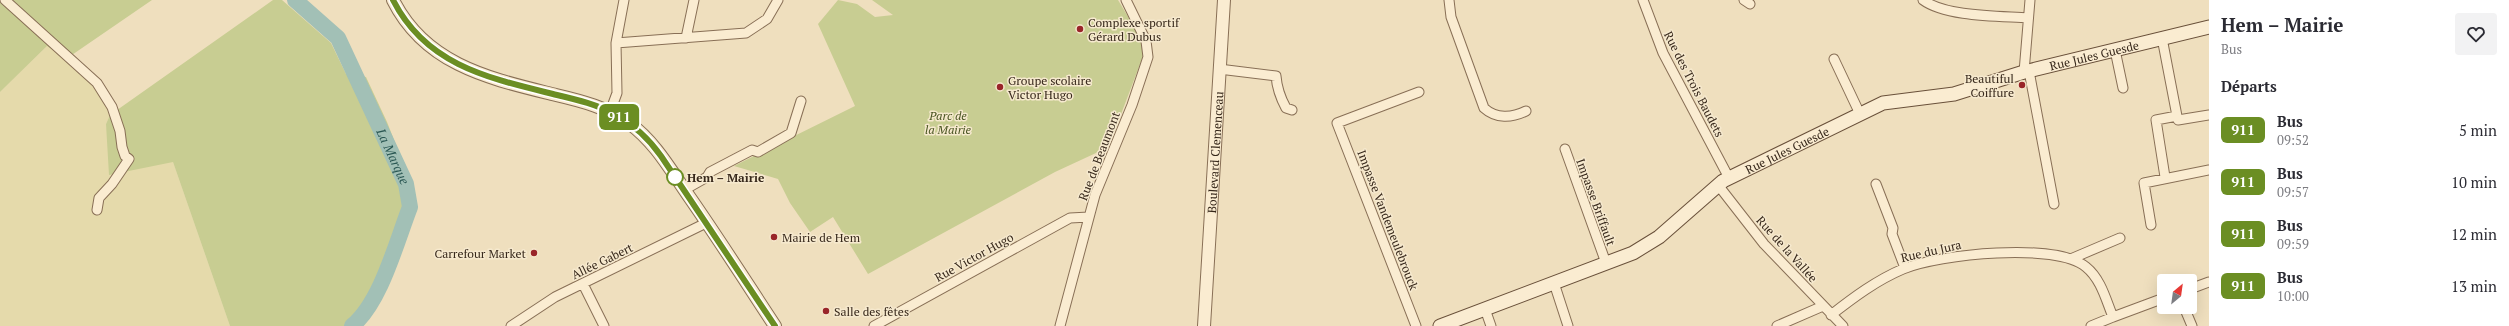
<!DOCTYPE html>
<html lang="fr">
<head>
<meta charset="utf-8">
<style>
	:root { --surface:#fff; --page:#f2f2f3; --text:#2b2b33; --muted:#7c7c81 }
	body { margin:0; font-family:"PT Serif",serif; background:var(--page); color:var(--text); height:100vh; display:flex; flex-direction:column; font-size:15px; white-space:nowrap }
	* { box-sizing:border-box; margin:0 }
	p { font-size:13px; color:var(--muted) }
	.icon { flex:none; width:22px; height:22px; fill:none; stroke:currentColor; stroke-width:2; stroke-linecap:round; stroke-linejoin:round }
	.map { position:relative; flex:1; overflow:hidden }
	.panel { display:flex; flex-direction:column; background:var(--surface); width:300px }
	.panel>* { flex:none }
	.badge { padding:0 8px; border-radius:6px; font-size:14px; line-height:26px }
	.needle { width:26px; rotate:29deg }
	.buttons { position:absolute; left:2157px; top:274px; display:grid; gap:8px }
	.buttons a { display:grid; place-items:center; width:40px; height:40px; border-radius:4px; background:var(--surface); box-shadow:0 4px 16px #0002; font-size:20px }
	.map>.badge { position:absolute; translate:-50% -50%; box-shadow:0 0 0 2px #fff }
	h2 { padding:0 12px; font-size:15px; line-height:36px }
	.round { display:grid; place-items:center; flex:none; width:42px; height:42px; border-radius:4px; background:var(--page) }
	.headline { display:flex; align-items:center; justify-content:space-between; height:68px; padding:0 12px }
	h1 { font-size:19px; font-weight:800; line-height:30px }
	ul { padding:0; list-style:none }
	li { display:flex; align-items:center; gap:12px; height:52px; padding:0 12px }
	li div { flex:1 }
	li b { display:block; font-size:15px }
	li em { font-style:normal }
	li .badge { min-width:44px; font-weight:700; text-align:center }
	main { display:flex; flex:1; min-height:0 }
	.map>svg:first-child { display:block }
	.farmland { fill:#e5daab }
	.green { fill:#c8cd92 }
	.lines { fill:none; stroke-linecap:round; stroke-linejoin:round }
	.river { stroke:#a2c0b6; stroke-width:16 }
	.minor-casing { stroke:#886f56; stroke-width:11 }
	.tertiary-casing { stroke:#886f56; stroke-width:14 }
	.secondary-casing { stroke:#69503a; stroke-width:15 }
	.minor { stroke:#faecd1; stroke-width:9 }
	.tertiary { stroke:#faecd1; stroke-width:12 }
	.secondary { stroke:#faecd1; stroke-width:13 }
	.line-casing { stroke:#fff; stroke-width:9 }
	.line { stroke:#6b8e23; stroke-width:6 }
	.poi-dot { fill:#992529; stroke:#f6e9ce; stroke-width:1.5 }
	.stop-dot { fill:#fff; stroke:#6b8e23; stroke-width:2 }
	.labels { text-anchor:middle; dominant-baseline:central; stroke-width:3; stroke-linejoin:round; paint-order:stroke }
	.poi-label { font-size:12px; fill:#37281b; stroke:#f6e9ce; text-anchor:start }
	.street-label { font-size:12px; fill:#37281b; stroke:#f6e9ce }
	.park-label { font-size:12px; font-style:italic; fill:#495421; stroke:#f6e9ce }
	.stop-label { font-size:12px; font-weight:bold; fill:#37281b; stroke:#f6e9ce; text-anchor:start }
	.water-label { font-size:13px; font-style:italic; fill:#2a5753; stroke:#f6e9ce }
</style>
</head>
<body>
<main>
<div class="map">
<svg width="2209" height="326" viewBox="0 0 2209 326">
	<rect width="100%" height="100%" fill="#efdfbe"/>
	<path class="farmland" d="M47,46L66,59L97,87L110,115L106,124L108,135L173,162L230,326H0V92Z"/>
	<path class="green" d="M0,0H152L66,59L47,46L0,92Z
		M273,0H282L331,43L346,74L366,77L387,122L416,196L407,231L370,314L357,326H230L173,162L109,175L106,124L110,115Z
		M838,0L857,4L875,17L893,15L872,0H1118L1144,43L1145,51L1115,130L1096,153L1055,172L868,274L833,217L810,232L790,203L778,179L734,166L855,106L818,24Z"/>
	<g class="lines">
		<path class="river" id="s1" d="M295,0L338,38L406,184L410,207C396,243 381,302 352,326"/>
		<g class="minor-casing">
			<path id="minor" d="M5,0L97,83L112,107L120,131L122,147L125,156L129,159L112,184L99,198L97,210
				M1449,0L1451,17L1484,108C1496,119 1512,118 1526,111
				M1643,0L1663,53L1729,178
				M1744,0L1750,4
				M1923,0C1946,17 2000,16 2028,18
				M686,38L694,0
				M2162,38L2177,116
				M616,43L746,33L767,19L778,0
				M2115,50L2123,88
				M1834,59L1860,114
				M1219,69L1276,76C1277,89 1280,97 1286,108L1292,110
				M2029,71L2054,204
				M2024,72L2030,0
				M610,112L617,93L616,43L624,0
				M1565,149L1606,263
				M2165,177L2156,120L2177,116L2178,120L2209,115
				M1876,184L1893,228L1892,234L1905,268
				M1718,185L1764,244L1843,326
				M684,190L707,177L710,172L752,150L758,152L791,133L801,101
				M2151,225L2144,183L2209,170
				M2073,258L2120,238
				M1554,283L1568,326
				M583,284L604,326
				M2190,289L2209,282
				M2184,307L2192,326
				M1485,309L1491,326
				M1831,315C1854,297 1877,280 1903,269C1939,254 2056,242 2086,267C2101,279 2106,300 2113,317L2164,298
				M511,326L555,297L706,223
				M874,326L1070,218L1089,217
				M1060,326L1095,195L1132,105L1148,57L1146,41L1126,0
				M1416,326L1337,123L1419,92
				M1777,326L1823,306
				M2091,326L2113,317"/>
		</g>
		<g class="tertiary-casing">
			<g id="tertiary">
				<path d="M393,0C426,66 492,79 556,95C582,101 608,108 629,123C655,142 670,169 688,195C718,238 746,282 775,326"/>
				<path id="s2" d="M1204,326L1224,0"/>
			</g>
		</g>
		<g class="secondary-casing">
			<g id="secondary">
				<path id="s3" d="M1440,326L1633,253L1659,237L1723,181L1883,103L1954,94L2024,72L2209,27"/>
			</g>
		</g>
		<use href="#minor" class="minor"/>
		<use href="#tertiary" class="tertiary"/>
		<use href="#secondary" class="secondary"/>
	</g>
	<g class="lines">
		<g class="line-casing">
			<path id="line" d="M393,0C426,65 488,78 553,94C574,99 597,104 616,115C634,125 649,139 661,156L775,326"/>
		</g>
		<use href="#line" class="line"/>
	</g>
	<g class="poi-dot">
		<circle cx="1080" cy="29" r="4"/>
		<circle cx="2022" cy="85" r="4"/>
		<circle cx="1000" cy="87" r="4"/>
		<circle cx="774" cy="237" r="4"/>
		<circle cx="534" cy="253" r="4"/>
		<circle cx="826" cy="311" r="4"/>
	</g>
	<circle class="stop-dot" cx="675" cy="177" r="8"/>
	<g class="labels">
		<g class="poi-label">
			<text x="1088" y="22">Complexe sportif<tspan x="1088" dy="14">Gérard Dubus</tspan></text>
			<text x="2014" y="78" text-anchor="end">Beautiful<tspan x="2014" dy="14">Coiffure</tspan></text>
			<text x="1008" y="80">Groupe scolaire<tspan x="1008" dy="14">Victor Hugo</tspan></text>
			<text x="782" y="237">Mairie de Hem</text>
			<text x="526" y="253" text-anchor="end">Carrefour Market</text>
			<text x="834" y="311">Salle des fêtes</text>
		</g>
		<g class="street-label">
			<text stroke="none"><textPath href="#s3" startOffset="717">Rue Jules Guesde</textPath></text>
			<text transform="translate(1694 84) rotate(63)">Rue des Trois Baudets</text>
			<text stroke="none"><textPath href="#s3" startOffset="393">Rue Jules Guesde</textPath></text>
			<text stroke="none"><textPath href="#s2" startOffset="174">Boulevard Clemenceau</textPath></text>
			<text transform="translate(1099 156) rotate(-69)">Rue de Beaumont</text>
			<text transform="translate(1596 202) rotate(70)">Impasse Briffault</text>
			<text transform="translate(1388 220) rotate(69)">Impasse Vandemeulebrouck</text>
			<text transform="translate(1787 249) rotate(48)">Rue de la Vallée</text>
			<text transform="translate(1931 251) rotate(-13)">Rue du Jura</text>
			<text transform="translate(974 257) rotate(-29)">Rue Victor Hugo</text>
			<text transform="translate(602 261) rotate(-26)">Allée Gabert</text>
		</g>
		<g class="park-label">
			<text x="948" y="115">Parc de<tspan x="948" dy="14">la Mairie</tspan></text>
		</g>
		<g class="stop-label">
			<text x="687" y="177">Hem – Mairie</text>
		</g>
		<g class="water-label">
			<text stroke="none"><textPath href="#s1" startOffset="188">La Marque</textPath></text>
		</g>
	</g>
</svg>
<div class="buttons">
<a><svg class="needle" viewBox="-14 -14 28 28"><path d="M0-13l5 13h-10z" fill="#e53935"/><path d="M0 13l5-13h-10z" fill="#7c7c81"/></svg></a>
</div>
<b class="badge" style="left:619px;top:117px;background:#6b8e23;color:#fff">911</b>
</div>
<section class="panel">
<div class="headline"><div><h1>Hem – Mairie</h1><p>Bus</p></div><a class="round"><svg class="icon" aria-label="heart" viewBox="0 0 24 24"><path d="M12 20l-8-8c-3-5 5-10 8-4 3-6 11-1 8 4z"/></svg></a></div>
<h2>Départs</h2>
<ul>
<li><span class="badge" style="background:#6b8e23;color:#fff">911</span><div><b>Bus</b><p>09:52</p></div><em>5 min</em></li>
<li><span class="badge" style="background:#6b8e23;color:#fff">911</span><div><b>Bus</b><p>09:57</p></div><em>10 min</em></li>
<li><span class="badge" style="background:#6b8e23;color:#fff">911</span><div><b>Bus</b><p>09:59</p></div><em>12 min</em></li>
<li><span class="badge" style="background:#6b8e23;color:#fff">911</span><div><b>Bus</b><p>10:00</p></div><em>13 min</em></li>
</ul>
</section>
</main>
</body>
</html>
